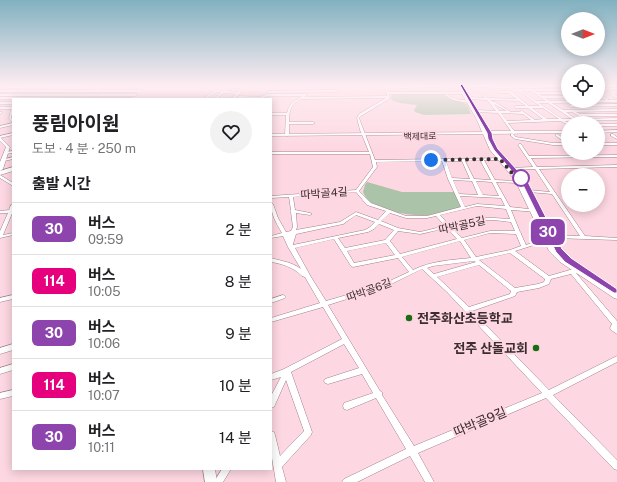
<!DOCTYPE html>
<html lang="ko">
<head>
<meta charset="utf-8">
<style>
	:root { --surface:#fff; --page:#f2f2f2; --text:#202124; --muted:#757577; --line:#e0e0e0 }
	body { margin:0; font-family:"Public Sans","Noto Sans KR",sans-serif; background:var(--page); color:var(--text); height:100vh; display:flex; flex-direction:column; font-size:15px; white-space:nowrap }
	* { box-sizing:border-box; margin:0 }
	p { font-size:13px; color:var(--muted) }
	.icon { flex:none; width:22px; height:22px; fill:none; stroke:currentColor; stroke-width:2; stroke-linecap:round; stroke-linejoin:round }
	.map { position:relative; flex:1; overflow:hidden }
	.details { position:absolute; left:12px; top:98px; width:260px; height:372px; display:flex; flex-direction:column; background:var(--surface); border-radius:0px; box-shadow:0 2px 10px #0003 }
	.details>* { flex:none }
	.badge { padding:0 8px; border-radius:6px; font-size:14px; line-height:26px }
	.needle { width:26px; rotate:90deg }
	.fabs { position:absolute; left:561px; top:12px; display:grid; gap:8px }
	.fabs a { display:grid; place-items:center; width:44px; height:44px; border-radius:50%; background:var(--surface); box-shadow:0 2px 10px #0003; font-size:20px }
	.you { position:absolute; width:20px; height:20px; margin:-10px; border:3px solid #fff; border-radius:50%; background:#1a73e8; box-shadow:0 0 0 6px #1a73e833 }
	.map>.badge { position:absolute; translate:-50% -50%; box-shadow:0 0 0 2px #fff }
	h2 { padding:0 20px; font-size:15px; line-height:36px }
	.round { display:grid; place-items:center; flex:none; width:42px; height:42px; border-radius:21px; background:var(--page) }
	.overview { display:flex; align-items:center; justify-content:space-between; height:68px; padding:0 20px }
	h1 { font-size:19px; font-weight:700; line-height:30px }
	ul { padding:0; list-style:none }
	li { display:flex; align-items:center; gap:12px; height:52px; padding:0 20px; border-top:1px solid var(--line) }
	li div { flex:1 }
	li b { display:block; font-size:15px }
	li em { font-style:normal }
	li .badge { min-width:44px; font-weight:700; text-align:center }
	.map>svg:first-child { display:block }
	.green { fill:#abc3a8 }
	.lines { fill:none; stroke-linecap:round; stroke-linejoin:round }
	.street-casing { stroke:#a3818a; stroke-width:1 }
	.secondary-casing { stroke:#a3818a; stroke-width:1 }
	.street { fill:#fff; fill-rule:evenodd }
	.secondary { fill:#fff; fill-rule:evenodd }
	.line { fill:#8e44ad; stroke:#fff }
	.walk { stroke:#3b2d30; stroke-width:4; stroke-dasharray:0 7.2 }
	.stop-dot { fill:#fff; stroke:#8e44ad; stroke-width:2 }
	.poi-dot { fill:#196c13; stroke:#fdd7e1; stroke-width:1.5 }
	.labels { text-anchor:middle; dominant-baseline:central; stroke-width:4; stroke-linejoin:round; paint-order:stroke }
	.far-street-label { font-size:9px; fill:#3b2d30; stroke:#fdd7e1 }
	.street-label { font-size:11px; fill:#3b2d30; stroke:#fdd7e1 }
	.near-poi-label { font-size:13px; font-weight:bold; fill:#3b2d30; stroke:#fdd7e1; text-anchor:start }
	.near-street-label { font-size:13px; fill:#3b2d30; stroke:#fdd7e1 }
</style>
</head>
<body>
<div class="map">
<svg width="617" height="482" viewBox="0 0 617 482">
	<rect width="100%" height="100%" fill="#fdd7e1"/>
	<path class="green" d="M443,93L450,99L467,104L471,114L424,115L415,112L414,110L417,105L400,103L391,100L392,94Z
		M367,182L402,192H455L461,207C451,210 441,213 431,215C416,217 386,212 373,204C368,201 365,197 363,192L365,185Z"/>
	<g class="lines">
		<g class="street-casing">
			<path id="street" d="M1,85H4L0,88V86Z
				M102,85H105L98,90H139L144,85H147L138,94L137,93L138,92H0V90H94Z
				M246,85L245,87L229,89L226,91L238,92L239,94L224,93L217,99H214L221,92C212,91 211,99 203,99L215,90L223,91L228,87Z
				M273,85H306L273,87L272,86Z
				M383,85H385L389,92H444L443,91L444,90L446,92H462L463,94H447C453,100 464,100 472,101V102L471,103C462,102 450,101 445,94H389V96L390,97L389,99L361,116L359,118L375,160L506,158V160H484L495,180L517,181L519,182L517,183L496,182L510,207L538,210L540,211L538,212L511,210L520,232L521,233V234L526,245L548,237L546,236L548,235L580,236L552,194L529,192L527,191L529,190L550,192L535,169L509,170L507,169L509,168L533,167L518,145L519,144H521L529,156L617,155V157L531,158L537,167L617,165V167L539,169L585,236L617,238V240L553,238V239L515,251L549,276L577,268L579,269L580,270L579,271L576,273L617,321V334L611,330L610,328L612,324L571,274L551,279L549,284L539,288L517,292L515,296L472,311L549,390L617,356V362L553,395L617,460V470L614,469L546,398L418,453L434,482H425L410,456L357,482H342L344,479L406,449L376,398L347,410L344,409L343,406L344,403L373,393L362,374L328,384L325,383L324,381L325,379L359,368L344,344L291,372L312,432L311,435L282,467L286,482H276L271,452V431L274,432L275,435L280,456L304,431L286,380L274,407L271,408V396L281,377L271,380V374L284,369L342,339L323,307L271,322V318L320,303L305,277L302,276C293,267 283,264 271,262V258C281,261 292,262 301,269L288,247L283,236L271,238V236L282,233C276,223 271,214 271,203L273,204L278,218L286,232L291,231L293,227L291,212L290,211L291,210L289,197L271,198V196L356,190L373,167L370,154H271V152H369L360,130L357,118L359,114L386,98L301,99C291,104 289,110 289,122H313L315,123L313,124H289V135L287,136L285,135L286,115H271V113H287C290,102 294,102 302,96H267L262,99L239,98L238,97L239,96L261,97L266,94H306V96L304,97L387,96V93ZM480,160L491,180L474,179L465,161ZM442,161L448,179L461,207L427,216H406L371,203L359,191L377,167L376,162ZM446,161H462L470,179L452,178ZM453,180L472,181L478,195L459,194ZM476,181L492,182L499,196L483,195ZM356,192L367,205L386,211L378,220L356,212L340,222L296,230L297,227L296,213L310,215L312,214L310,213L295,210L293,197ZM460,196L501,198L505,206L477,204L465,207ZM477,206L506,209L510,219L494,218H480L449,225L440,215ZM390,213L406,218H427L436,216L445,226L420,232L398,228L381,221ZM356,215L375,222L370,227L365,230L293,245V244L296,234L343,224ZM480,220H494L511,222L515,231H490L462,238L451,227ZM379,224L394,230L385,240L345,248L338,238L368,232L374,229ZM447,228L457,239L400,254L390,241L398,231L420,234ZM490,233L516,234L521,246L510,250L476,257L464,240ZM334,239L351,266L353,267L398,258L409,272L381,285L326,301L311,277L295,248ZM460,241L471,258C451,260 431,261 413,270L402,257ZM386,243L395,255L354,263L347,251ZM510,253L545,279L544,282L538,284L515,288L479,260ZM474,261L476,262L434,274L427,268L433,266ZM479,265L511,291L510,294L469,307L451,290L437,277ZM422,269L447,292L542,393L414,446L382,395V392L380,391L328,305L385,287Z
				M440,85L443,86L442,87L398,88L397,87L398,86Z
				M472,85L511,86L510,85H513L519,89H529L526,88V86L568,85V87L530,88L532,89H568V91H534L537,92H568V94H539L542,96H568V98H545L550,101L606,100L598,96V94L608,99V100H617V102L552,103L563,110L617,109V111L576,112L580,114H617V116H579L572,112H566L576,119L617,118V120L565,121L569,123L568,125L561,121L508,123L516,133L514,134H513L498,113L476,112V111L477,110L496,111L487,100L468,99V98L469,97L485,98L478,90L481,87H473ZM483,87L492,88L499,93H508L517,99L488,98L480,90ZM495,88H513L516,91H518L540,106H529L511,91H500ZM521,91H531L546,101H536ZM490,100L519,101L526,106H515V108H528L543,119L535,120L521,110L520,111L521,112H511L495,102H493ZM539,103H548L572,119H562ZM494,104L507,111H499ZM532,108H543L559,119H547ZM501,113L523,114L531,120L507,121Z
				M8,86L87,87L88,88L87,89L7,88Z
				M598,87L603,89L604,88H617V90H603L617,96V98L598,89Z
				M337,90L338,92L268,93L267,92L268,91Z
				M0,94H136L137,95L136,96H0Z
				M0,97L132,98L133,99H0Z
				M0,102H13V104H0Z
				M617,104V106L570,107L569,106L570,105Z
				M0,107H13V109H0Z
				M12,109H13L11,118L13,120V123L9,118L11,110Z
				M0,112H2V113L0,114Z
				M13,123V125L0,128V126Z
				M598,124H617V126H598Z
				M13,133V135L0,138V136Z
				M511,134H513L516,137L553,143H566L556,136L555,135L557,134L568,141V145H553L515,139L511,136Z
				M611,134H613L617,137V139L611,136Z
				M598,143H617V145H598Z
				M13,151V153L6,154L4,153L6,152Z
				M13,157V159L4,161L2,160Z
				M0,175L13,183V186L0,178Z
				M11,205H13V211L3,235L13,233V235L0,238V231L8,213H0V211L9,210Z
				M13,295V299L0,302V298Z
				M283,295L285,296L286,297L285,298L271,303V299Z
				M13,344V350L0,354V348Z
				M13,364V370L0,374V368Z
				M13,390V396L0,399V393Z
				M222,469H231L223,482H214Z"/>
		</g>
		<g class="secondary-casing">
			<path id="secondary" d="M244,85H247L235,99H231Z
				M457,85H461L481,120L486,131H568V133L488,134L494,149L516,174L520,173L527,182L537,203L533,205L555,248L566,258L617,292V299L614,298L560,262L549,251L515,180L490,150L483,134L271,136V134L482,132L477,120Z
				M617,130V132L598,133V131Z
				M0,137L10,147L3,169L0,171V162L6,147L0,141Z
				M13,167V171L0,175V171Z
				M203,469H215L217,482H205Z"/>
		</g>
		<use href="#street" class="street"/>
		<use href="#secondary" class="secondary"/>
	</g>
	<linearGradient id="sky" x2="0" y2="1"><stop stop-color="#81b1c0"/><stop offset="0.56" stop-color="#feedf2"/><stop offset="1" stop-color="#feedf2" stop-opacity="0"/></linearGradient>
	<rect width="617" height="153" fill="url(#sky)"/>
	<path class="line" d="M462,84L492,133L493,139L498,149L528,182L562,249L571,258L617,289V293H614L565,262L556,252L522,183L494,150L488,139L487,133L460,85Z"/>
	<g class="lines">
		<path class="walk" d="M431,160L500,159L518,180L521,178"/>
	</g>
	<circle class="stop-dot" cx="521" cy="178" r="8"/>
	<g class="poi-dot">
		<circle cx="409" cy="318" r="4"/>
		<circle cx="536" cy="348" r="4"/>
	</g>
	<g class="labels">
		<g class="far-street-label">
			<text transform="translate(420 136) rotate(-1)">백제대로</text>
		</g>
		<g class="street-label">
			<text transform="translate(324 193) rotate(-4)">따박골4길</text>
			<text transform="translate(462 225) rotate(-12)">따박골5길</text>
			<text transform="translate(369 290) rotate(-20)">따박골6길</text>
		</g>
		<g class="near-poi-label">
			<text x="417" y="318">전주화산초등학교</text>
			<text x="528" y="348" text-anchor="end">전주 산돌교회</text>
		</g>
		<g class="near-street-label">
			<text transform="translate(480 422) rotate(-23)">따박골9길</text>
		</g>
	</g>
</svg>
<div class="fabs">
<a><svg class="needle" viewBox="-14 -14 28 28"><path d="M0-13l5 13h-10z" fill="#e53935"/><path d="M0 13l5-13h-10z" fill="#757577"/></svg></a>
<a><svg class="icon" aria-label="locate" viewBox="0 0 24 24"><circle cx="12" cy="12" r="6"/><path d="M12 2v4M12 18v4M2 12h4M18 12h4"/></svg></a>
<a>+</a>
<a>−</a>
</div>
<div class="you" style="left:431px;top:160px"></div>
<b class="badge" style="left:548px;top:232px;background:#8e44ad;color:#fff">30</b>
<section class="details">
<div class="overview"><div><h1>풍림아이원</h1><p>도보 · 4 분 · 250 m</p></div><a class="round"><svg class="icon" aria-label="heart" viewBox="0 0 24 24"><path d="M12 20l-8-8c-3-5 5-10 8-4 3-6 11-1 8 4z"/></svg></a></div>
<h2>출발 시간</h2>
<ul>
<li><span class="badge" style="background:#8e44ad;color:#fff">30</span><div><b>버스</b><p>09:59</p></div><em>2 분</em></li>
<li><span class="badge" style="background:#e6007e;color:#fff">114</span><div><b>버스</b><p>10:05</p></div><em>8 분</em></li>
<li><span class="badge" style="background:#8e44ad;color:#fff">30</span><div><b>버스</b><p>10:06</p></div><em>9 분</em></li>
<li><span class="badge" style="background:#e6007e;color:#fff">114</span><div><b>버스</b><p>10:07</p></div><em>10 분</em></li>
<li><span class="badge" style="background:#8e44ad;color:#fff">30</span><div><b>버스</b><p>10:11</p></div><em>14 분</em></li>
</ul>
</section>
</div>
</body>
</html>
